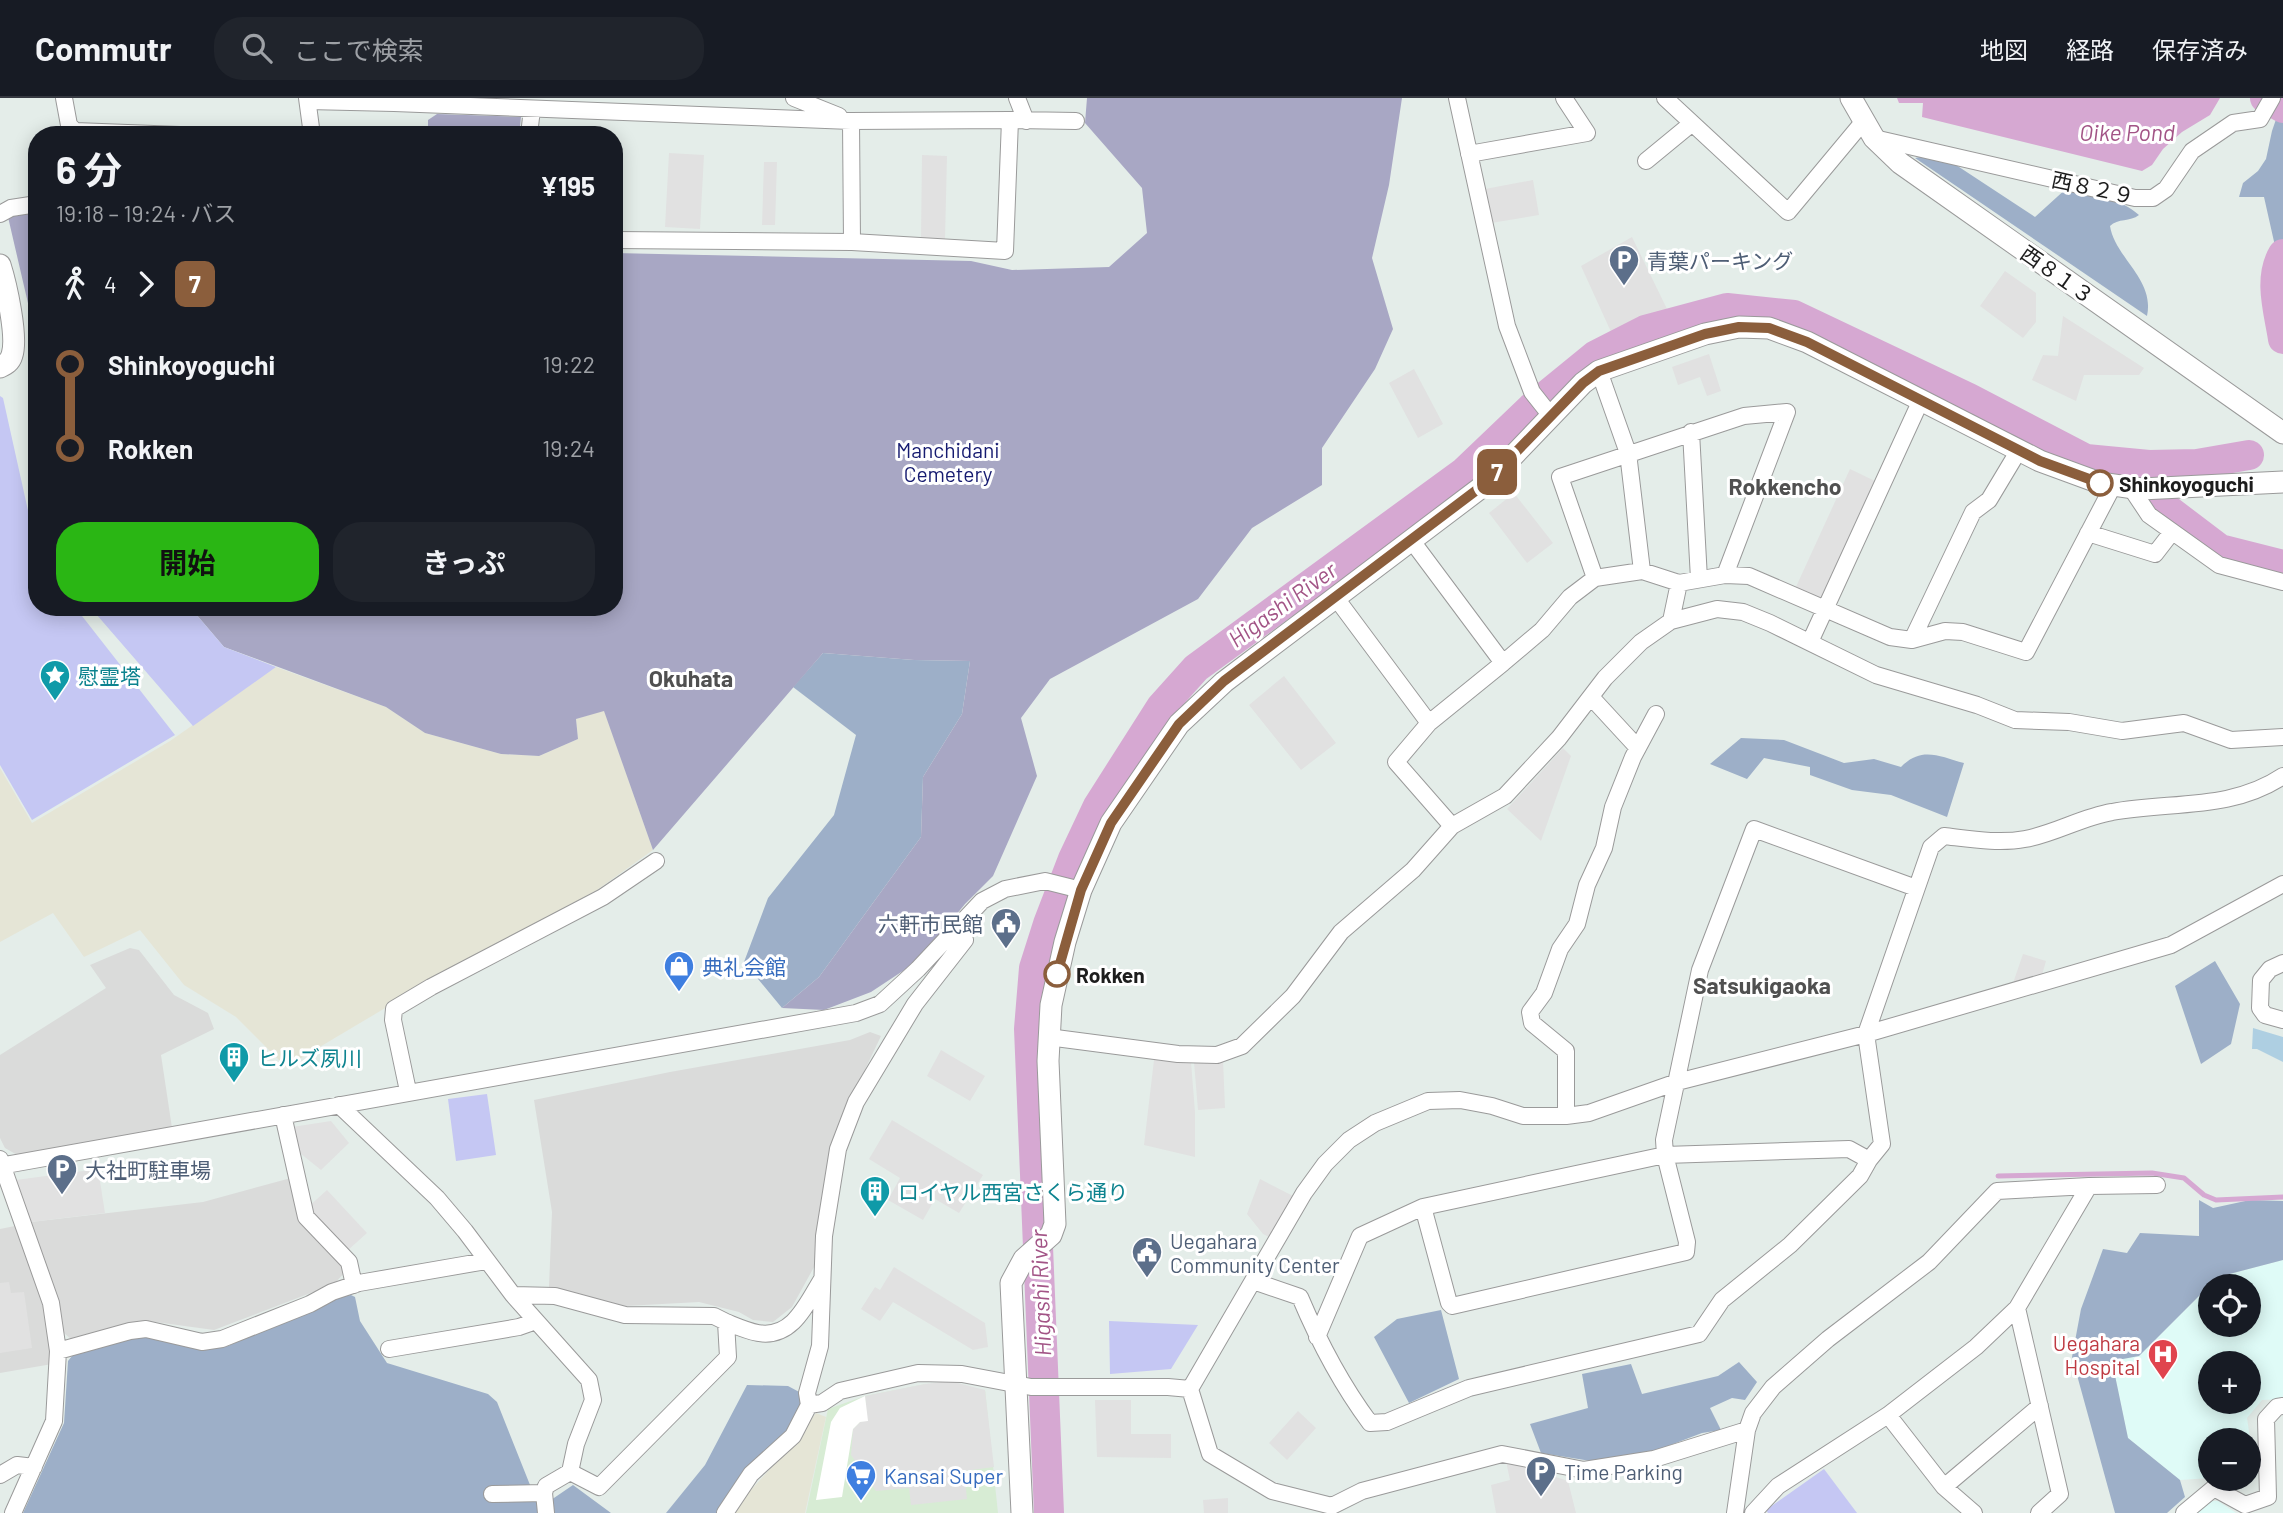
<!DOCTYPE html>
<html lang="ja">
<head>
<meta charset="utf-8">
<style>
	:root { --surface:#171b24; --page:#20242c; --text:#f1f3f6; --muted:#9ea1a6; --line:#363941; --accent:#2ab614 }
	body { margin:0; font-family:Barlow,"Noto Sans JP",sans-serif; background:var(--page); color:var(--text); height:100vh; display:flex; flex-direction:column; font-size:26px; white-space:nowrap }
	* { box-sizing:border-box; margin:0 }
	p { font-size:23px; color:var(--muted) }
	.icon { flex:none; width:38px; height:38px; fill:none; stroke:currentColor; stroke-width:2; stroke-linecap:round; stroke-linejoin:round }
	.map { position:relative; flex:1; overflow:hidden }
	.drawer { position:absolute; left:28px; top:28px; width:595px; height:490px; display:flex; flex-direction:column; background:var(--surface); border-radius:28px; box-shadow:0 4px 18px #0003 }
	.drawer>* { flex:none }
	.badge { padding:0 14px; border-radius:10px; font-size:24px; line-height:46px }
	.controls { position:absolute; left:2198px; top:1176px; display:grid; gap:14px }
	.controls a { display:grid; place-items:center; width:63px; height:63px; border-radius:50%; background:var(--surface); box-shadow:0 4px 18px #0003; font-size:35px }
	.map>.badge { position:absolute; translate:-50% -50%; box-shadow:0 0 0 4px #fff }
	.legs { display:flex; align-items:center; gap:10px; height:77px; padding:0 28px; font-size:23px }
	.legs p { margin-inline-start:auto }
	.summary { display:flex; align-items:center; justify-content:space-between; height:119px; padding:0 28px }
	h1 { font-size:38px; font-weight:700; line-height:52px }
	.primary-button { display:flex; gap:14px; margin-top:auto; padding:14px 28px }
	.primary-button a { flex:1; height:80px; border-radius:28px; background:var(--accent); color:#111; font-size:28px; font-weight:700; line-height:80px; text-align:center }
	.primary-button a+a { background:var(--page); color:var(--text) }
	ul { padding:0 28px; list-style:none }
	li { display:flex; align-items:center; gap:24px; height:84px; font-size:26px }
	li i { display:grid; place-items:center; width:10px; height:100%; margin:0 9px; background:currentColor }
	li i::after { content:''; width:18px; height:18px; margin:-9px; border:5px solid; border-radius:50%; background:var(--surface) }
	li p { margin-inline-start:auto }
	li:first-child i { background:linear-gradient(#0000 50%,currentColor 0) }
	li:last-child i { background:linear-gradient(currentColor 50%,#0000 0) }
	header { display:flex; align-items:center; gap:42px; box-sizing:border-box; height:98px; padding:0 35px; background:var(--surface); border-bottom:2px solid var(--line) }
	header strong { font-size:33px }
	nav { display:flex; gap:38px; margin-inline-start:auto; font-size:24px }
	.search { width:490px; height:63px; background:var(--page); display:flex; align-items:center; gap:18px; box-sizing:border-box; padding:0 24px; border-radius:28px; color:var(--muted); font-size:26px }
	.map>svg:first-child { display:block }
	.residential { fill:#dadbda }
	.commercial { fill:#d7ecd4 }
	.industrial { fill:#e5e5d6 }
	.education { fill:#dffbf7; fill-rule:evenodd }
	.grass { fill:#aecfe2 }
	.forest { fill:#9dafc8 }
	.cemetery { fill:#a8a7c4 }
	.park { fill:#c5c7f3 }
	.parking { fill:#e1e1e1 }
	.water { fill:#d6a8d2 }
	.pier { fill:#fff }
	.lines { fill:none; stroke-linecap:round; stroke-linejoin:round }
	.stream { stroke:#d6a8d2; stroke-width:5 }
	.river { stroke:#d6a8d2; stroke-width:30 }
	.minor-casing { stroke:#9a9a9a; stroke-width:18 }
	.tertiary-casing { stroke:#9a9a9a; stroke-width:23 }
	.minor { stroke:#fff; stroke-width:16 }
	.tertiary { stroke:#fff; stroke-width:21 }
	.line-1-casing { stroke:#fff; stroke-width:16 }
	.line-1 { stroke:#8b5e3c; stroke-width:10 }
	.stop-1-dot { fill:#fff; stroke:#8b5e3c; stroke-width:3.5 }
	.labels { text-anchor:middle; dominant-baseline:central; stroke-width:6; stroke-linejoin:round; paint-order:stroke }
	.street-label { font-size:21px; fill:#1d1d1d; stroke:#fff }
	.service-label { font-size:21px; fill:#4e5e75; stroke:#fff; text-anchor:start }
	.park-label { font-size:21px; fill:#161b70; stroke:#fff }
	.stop-label { font-size:21px; font-weight:bold; fill:#1d1d1d; stroke:#fff; text-anchor:start }
	.culture-label { font-size:21px; fill:#0d838f; stroke:#fff; text-anchor:start }
	.shop-label { font-size:21px; fill:#366cbe; stroke:#fff; text-anchor:start }
	.health-label { font-size:21px; fill:#be3a42; stroke:#fff; text-anchor:end }
	.water-label { font-size:23px; font-style:italic; fill:#a25486; stroke:#fff }
	.neighbourhood-label { font-size:23px; font-weight:bold; fill:#505050; stroke:#fff }
</style>
</head>
<body>
<header>
<strong>Commutr</strong>
<div class="search"><svg class="icon" aria-label="search" viewBox="0 0 24 24"><circle cx="10" cy="10" r="6"/><path d="M15 15l6 6"/></svg>ここで検索</div>
<nav><a>地図</a><a>経路</a><a>保存済み</a></nav>
</header>
<div class="map">
<svg width="2283" height="1415" viewBox="0 0 2283 1415">
	<rect width="100%" height="100%" fill="#e4ede9"/>
	<path class="residential" d="M130,850L139,852L174,897L208,915L214,931L161,957L172,1030L19,1058L5,1050L0,1040V957L106,890L90,867Z
		M870,934L881,938L840,1024L826,1075L814,1169L792,1209L773,1224L753,1222L739,1214L699,1204L625,1208L549,1189L552,1114L534,1002L670,974L850,942Z
		M291,1080L346,1173L334,1186L214,1232L148,1223L71,1241L64,1235L31,1124L203,1104Z
		M15,1128L45,1208L52,1266L0,1275V1131Z"/>
	<path class="commercial" d="M926,1286L985,1292L998,1415H806L828,1311L865,1298Z"/>
	<path class="industrial" d="M276,569L386,609L425,635L501,656L539,658L578,641L576,621L604,612L653,752L597,792L424,887L286,969L236,919L184,887L140,832L84,859L53,815L0,844V670L32,725L170,643Z
		M816,1315L826,1319L805,1415H730L798,1340Z"/>
	<path class="education" d="M2283,1162V1301L2262,1302L2247,1320L2250,1340L2248,1342H2210V1380L2180,1382L2128,1340L2112,1263L2139,1258L2218,1179ZM2210,1188H2249V1227H2210ZM2210,1265H2249V1304H2210Z
		M2209,1403H2218L2236,1415H2195Z"/>
	<path class="grass" d="M2253,930L2283,939V964L2257,951H2252Z"/>
	<path class="forest" d="M2283,1V144L2275,148L2264,99H2239L2243,85L2258,73L2266,61L2272,33Z
		M1929,57L1956,67L2035,119L2068,89C2090,96 2122,101 2139,117C2130,124 2118,120 2110,128C2115,160 2155,181 2147,218L1915,60Z
		M823,555L914,562L970,563L962,616L923,679L921,739L819,879L782,910L744,864L768,800L834,717L856,637L793,589Z
		M1741,640L1784,642L1844,665L1874,661L1901,669C1921,648 1939,658 1964,665L1947,719L1891,697L1852,692L1810,677V669L1764,660L1747,681L1710,666Z
		M2215,863L2240,906L2231,946L2201,966L2175,888Z
		M2199,1102L2213,1110L2250,1102L2283,1103V1162L2218,1179L2139,1258L2112,1263L2128,1340L2180,1382L2185,1399L2167,1415H2115L2072,1259L2081,1211L2103,1151L2127,1155L2140,1135L2199,1138Z
		M351,1197L355,1199L360,1223L387,1265L488,1296L497,1304L536,1402L541,1408L542,1415H23L64,1325L68,1263L72,1258L142,1236L205,1251L228,1248L338,1199Z
		M1441,1212L1459,1281L1409,1305L1374,1239L1397,1221Z
		M1739,1264L1757,1284L1745,1302L1732,1300L1710,1310L1721,1332L1702,1335L1660,1351L1597,1364L1541,1355L1530,1326L1588,1310L1582,1276L1631,1266L1642,1296L1718,1278Z
		M747,1287L788,1288L803,1296C808,1326 742,1391 722,1415H666L705,1367Z
		M573,1387L611,1415H552L551,1402Z"/>
	<path class="cemetery" d="M1087,0H1402L1389,87L1372,160L1393,231L1375,271L1322,350V387L1252,430L1198,501L1050,581L1021,620L1037,678L993,778L965,806L918,863L871,894L824,912L782,910L819,879L921,739L923,679L962,616L970,563L914,562L823,555L653,752L604,613L576,621L578,641L539,658L501,656L425,635L386,609L224,549L190,509H614V155L971,163L1012,172L1109,169L1147,135L1142,90L1085,25Z
		M437,16L521,19L519,37H428V22Z
		M37,113V244L8,119Z
		M37,323V369L28,324Z"/>
	<path class="park" d="M0,298L3,300L37,453V509H75L175,637L32,722L0,667Z
		M90,509H190L224,549L276,569L193,628Z
		M487,996L496,1057L456,1063L448,1001Z
		M1109,1223L1198,1227L1171,1271L1110,1276Z
		M1824,1371L1857,1415H1768L1766,1412Z"/>
	<path class="parking" d="M669,55L704,57L700,131L665,129Z
		M922,57L947,58L945,141L921,140Z
		M764,64H777L775,127H762Z
		M1533,82L1539,117L1491,125L1485,91Z
		M1632,139L1667,211L1612,236L1581,168Z
		M2005,173L2036,195V224L2023,240L1980,208Z
		M2063,218L2144,270L2139,277H2084L2076,303L2032,282L2043,257L2058,258Z
		M1709,256L1721,293L1707,298L1700,279L1678,287L1672,269Z
		M1414,271L1443,326L1418,340L1389,285Z
		M1850,371L1877,384L1822,504L1795,491Z
		M1514,395L1553,445L1527,465L1489,415Z
		M1284,578L1336,645L1301,672L1249,607Z
		M1563,650L1571,658L1541,743L1507,711Z
		M2023,856L2046,863L2040,884L2011,891Z
		M941,952L985,978L970,1003L927,978Z
		M1154,962L1191,964L1195,1014V1059L1144,1047Z
		M1223,962L1225,1010L1198,1012L1194,964Z
		M892,1022L983,1077L959,1115L935,1101L923,1122L888,1102L900,1080L869,1061Z
		M331,1023L349,1045L321,1072L295,1051L292,1029Z
		M98,1071L105,1115L31,1124L16,1082Z
		M1260,1081L1293,1098L1271,1140L1263,1136L1247,1116Z
		M327,1092L367,1135L347,1153L307,1110Z
		M894,1169L985,1225L988,1249L973,1252L893,1204L880,1223L861,1211L875,1189L880,1192Z
		M9,1184L11,1195L24,1194L32,1250L0,1255V1185Z
		M950,1283L985,1292L994,1369L964,1373L967,1401L911,1407L909,1390L876,1393L851,1357L853,1331L860,1324L867,1322L865,1298L925,1286Z
		M1095,1302H1131V1336H1171V1360L1097,1359Z
		M1298,1313L1316,1330L1287,1362L1269,1345Z
		M1506,1363L1568,1383L1576,1415H1496L1491,1387L1510,1382Z
		M1228,1400V1415H1204L1203,1402Z"/>
	<path class="water" d="M1897,0H2220L2210,17L2182,34L2163,51L2152,67L2142,73L1922,19L1923,5H1899Z"/>
	<path class="pier" d="M865,1298L868,1323L860,1324L853,1331L842,1399L816,1402L831,1324L840,1310Z"/>
	<g class="lines">
		<path class="stream" d="M1998,1078L2152,1075L2184,1080L2204,1097L2216,1102L2283,1099"/>
		<path class="river" d="M2265,0L2283,10
			M2283,156C2268,181 2279,214 2283,241
			M2149,367L2162,407L2220,451L2283,467
			M1049,1415L1029,931L1034,870L1048,826L1073,761L1098,708L1161,609L1196,570L1464,374L1531,310L1596,257L1645,232L1727,210L1794,217L1969,300L2086,361L2149,367L2197,366L2249,357"/>
		<g class="minor-casing">
			<path id="minor" d="M64,0L69,27L75,33L74,37
				M307,0L312,37
				M794,0L839,18
				M1017,0L1026,23
				M1457,0L1507,228L1532,294L1551,318
				M1665,0L1788,114L1863,24
				M308,3L394,5L851,23L1010,22L1005,153L852,144L614,142
				M1010,22L1076,23
				M851,23L852,144
				M75,33L180,37
				M529,37L532,11
				M1874,40L2135,100H2153L2166,91L2192,53L2233,25L2260,21L2272,0
				M1469,56L1587,35L1564,0
				M1646,63L1691,26
				M0,116L11,110L37,106
				M1599,273L1628,355L1642,473L1679,485L1671,523
				M1691,334L1699,481
				M2131,390L2149,417L2219,467L2283,484
				M2088,435L2155,456L2172,434
				M1412,443L1503,565L1542,532L1570,499L1595,480L1642,473
				M1595,480L1560,379L1744,318L1787,314L1725,477
				M1679,485L1725,477L1749,478L1890,539L1912,542L1945,533L1963,534L2026,554L2113,388
				M1336,500L1429,625L1503,565
				M1912,542L1973,414L1989,402L2019,352
				M1810,544L1921,302
				M1591,599L1638,650
				M1429,625L1396,664L1452,728
				M2283,865L2270,871L2261,882L2260,910L2265,917L2283,922
				M1048,939L1178,956L1217,957L1242,948L1293,898L1341,834L1413,772L1452,728L1505,698L1559,640L1605,580L1641,544L1671,523L1717,511L1743,514L1770,525L1876,577L1977,607L2015,622L2069,624L2122,633L2184,625L2231,642L2283,639
				M408,993L393,922L394,911L431,889L603,799L656,763
				M339,1007L437,1100L465,1133L513,1197L589,1282L593,1302L576,1346L570,1374L546,1388L544,1395L546,1415
				M283,1017L306,1119L349,1164L354,1187
				M1566,1018V953L1532,925L1530,914L1544,895L1560,851L1577,826L1587,787L1604,750L1613,709L1633,659L1656,616
				M0,1061L51,1205L58,1253L54,1323L13,1415
				M0,1068L856,915L880,906L918,871L982,803L1005,791L1045,783L1081,792
				M2089,1088L2157,1087
				M1423,1109L1449,1205L1452,1208L1686,1154L1687,1144L1665,1057L1664,1042L1700,872L1754,731L1916,790
				M1253,1183L1300,1199C1319,1244 1341,1286 1370,1325L1387,1324L1469,1290L1699,1236L1722,1202L1790,1147L1860,1078L1869,1062L1882,1046L1866,936L1931,749L1944,738C1970,741 1999,746 2025,741C2054,736 2082,719 2112,714C2170,703 2231,713 2283,678
				M513,1197L555,1198L625,1217L714,1218L726,1224
				M2017,1210L2060,1396L2039,1415
				M1317,1239L1360,1138L1423,1109L1665,1057L1849,1051L1869,1062
				M389,1251L519,1229L536,1223
				M58,1253L130,1233L146,1231L202,1244L222,1241L310,1206L332,1194L359,1185L486,1163
				M1190,1291L1210,1356L1272,1393L1332,1408L1362,1393L1502,1356L1584,1372L1654,1361L1747,1332
				M809,1307L822,1305L840,1293L918,1275L962,1276L1031,1289H1168L1190,1291L1304,1095L1325,1066L1349,1042L1375,1025L1428,1003L1460,1002L1492,1008L1523,1018H1566L1589,1015L1677,984L1866,936L2171,847L2283,786
				M1888,1317L1944,1389L1974,1415
				M570,1374L599,1389L728,1259L726,1224C736,1228 747,1233 758,1235C793,1241 807,1205 822,1181
				M0,1377L17,1367L34,1369
				M1944,1389L2040,1308
				M492,1396L544,1395
				M725,1415L751,1376L793,1338L809,1307L807,1295L820,1248L824,1138L838,1051L856,1004L915,906L965,842L959,827
				M1735,1415L1747,1332L1753,1315L1773,1289L1828,1241L1929,1164L1997,1093L2089,1088L2017,1210L1976,1249L1888,1317L1778,1388L1753,1415
				M2184,1415L2214,1390L2245,1407L2268,1399L2266,1321L2277,1309L2283,1308"/>
		</g>
		<g class="tertiary-casing">
			<path id="tertiary" d="M1851,0L1874,40L1900,65L2283,335
				M0,167C6,186 18,239 12,257C10,264 6,266 0,269
				M1022,1415L1011,1185L1024,1161L1051,1137L1055,1126L1048,963L1051,907L1065,844L1081,792L1111,725L1179,626L1224,584L1487,385L1583,285L1599,273L1705,236L1739,229L1769,230L1807,244L2040,363L2100,385L2141,391L2283,384"/>
		</g>
		<use href="#minor" class="minor"/>
		<use href="#tertiary" class="tertiary"/>
	</g>
	<g class="lines">
		<g class="line-1-casing">
			<path id="line-1" d="M1057,876L1081,792L1111,725L1179,626L1224,583L1486,385L1583,285L1599,273L1705,236L1739,229L1769,230L1807,244L2040,363L2100,385"/>
		</g>
		<use href="#line-1" class="line-1"/>
	</g>
	<defs>
		<g id="parking-pin" transform="scale(1.575)"><path d="M0 17L-7.5 6A9.5 9.5 0 1 1 7.5 6Z" fill="#5c6f8a" stroke="#fff"/><path d="M-3.5-5.5H1a3.5 3.5 0 0 1 0 7H-1V5.5H-3.5ZM-1-3.4V-.6H.8a1.4 1.4 0 0 0 0-2.8Z" fill="#fff"/></g>
		<g id="sight-pin" transform="scale(1.575)"><path d="M0 17L-7.5 6A9.5 9.5 0 1 1 7.5 6Z" fill="#0f9aa8" stroke="#fff"/><path d="M0-6L1.8-2.2L6-1.7L2.9 1.2L3.7 5.4L0 3.3L-3.7 5.4L-2.9 1.2L-6-1.7L-1.8-2.2Z" fill="#fff"/></g>
		<g id="civic-pin" transform="scale(1.575)"><path d="M0 17L-7.5 6A9.5 9.5 0 1 1 7.5 6Z" fill="#5c6f8a" stroke="#fff"/><path d="M-.6-6.5H3V-4.5H.6V-3L4-1V1h2V6H-6V1h2V-1L-.6-3ZM-1.2 2.5V6h2.4V2.5Z" fill="#fff"/></g>
		<g id="shop-pin" transform="scale(1.575)"><path d="M0 17L-7.5 6A9.5 9.5 0 1 1 7.5 6Z" fill="#3f7fe0" stroke="#fff"/><path d="M-5-2.5h2.3a2.7 3.5 0 0 1 5.4 0H5L5.5 6h-11ZM-1.5-2.5h3a1.5 2.3 0 0 0-3 0Z" fill="#fff"/></g>
		<g id="building-pin" transform="scale(1.575)"><path d="M0 17L-7.5 6A9.5 9.5 0 1 1 7.5 6Z" fill="#0f9aa8" stroke="#fff"/><path d="M-4-6H4V6H1V3H-1V6H-4ZM-2.5-4.3h1.7v1.8h-1.7ZM.8-4.3h1.7v1.8H.8ZM-2.5-1h1.7V.8h-1.7ZM.8-1h1.7V.8H.8Z" fill="#fff"/></g>
		<g id="hospital-pin" transform="scale(1.575)"><path d="M0 17L-7.5 6A9.5 9.5 0 1 1 7.5 6Z" fill="#e0444e" stroke="#fff"/><path d="M-5-5h3v3.5h4V-5h3V5h-3V1.5h-4V5h-3Z" fill="#fff"/></g>
		<g id="supermarket-pin" transform="scale(1.575)"><path d="M0 17L-7.5 6A9.5 9.5 0 1 1 7.5 6Z" fill="#3f7fe0" stroke="#fff"/><path d="M-6-5.5h2.5l.6 2H6L4.5 2H-2.5L-4.4-4H-6ZM-1.5 3.2a1.3 1.3 0 1 0 .1 0ZM3 3.2a1.3 1.3 0 1 0 .1 0Z" fill="#fff"/></g>
	</defs>
	<g fill-rule="evenodd">
		<use href="#parking-pin" x="1624" y="162"/>
		<use href="#sight-pin" x="55" y="577"/>
		<use href="#civic-pin" x="1006" y="825"/>
		<use href="#shop-pin" x="679" y="868"/>
		<use href="#building-pin" x="234" y="959"/>
		<use href="#parking-pin" x="62" y="1071"/>
		<use href="#building-pin" x="875" y="1093"/>
		<use href="#civic-pin" x="1147" y="1154"/>
		<use href="#hospital-pin" x="2163" y="1256"/>
		<use href="#parking-pin" x="1541" y="1373"/>
		<use href="#supermarket-pin" x="861" y="1377"/>
	</g>
	<g class="stop-1-dot">
		<circle cx="2100" cy="385" r="12"/>
		<circle cx="1057" cy="876" r="12"/>
	</g>
	<g class="labels">
		<g class="street-label">
			<text transform="translate(2093 89) rotate(12)">西８２９</text>
			<text transform="translate(2058 176) rotate(35)">西８１３</text>
		</g>
		<g class="service-label">
			<text x="1647" y="162">青葉パーキング</text>
			<text x="983" y="825" text-anchor="end">六軒市民館</text>
			<text x="85" y="1071">大社町駐車場</text>
			<text x="1170" y="1142">Uegahara<tspan x="1170" dy="24">Community Center</tspan></text>
			<text x="1564" y="1373">Time Parking</text>
		</g>
		<g class="park-label">
			<text x="948" y="351">Manchidani<tspan x="948" dy="24">Cemetery</tspan></text>
		</g>
		<g class="stop-label">
			<text x="2119" y="385">Shinkoyoguchi</text>
			<text x="1076" y="876">Rokken</text>
		</g>
		<g class="culture-label">
			<text x="78" y="577">慰霊塔</text>
			<text x="257" y="959">ヒルズ夙川</text>
			<text x="898" y="1093">ロイヤル西宮さくら通り</text>
		</g>
		<g class="shop-label">
			<text x="702" y="868">典礼会館</text>
			<text x="884" y="1377">Kansai Super</text>
		</g>
		<g class="health-label">
			<text x="2140" y="1244">Uegahara<tspan x="2140" dy="24">Hospital</tspan></text>
		</g>
		<g class="water-label">
			<text x="2127" y="34">Oike Pond</text>
			<text transform="translate(1282 506) rotate(-36)">Higashi River</text>
			<text transform="translate(1040 1195) rotate(-92)">Higashi River</text>
		</g>
		<g class="neighbourhood-label">
			<text x="1785" y="388">Rokkencho</text>
			<text x="691" y="580">Okuhata</text>
			<text x="1762" y="887">Satsukigaoka</text>
		</g>
	</g>
</svg>
<div class="controls">
<a><svg class="icon" aria-label="locate" viewBox="0 0 24 24"><circle cx="12" cy="12" r="6"/><path d="M12 2v4M12 18v4M2 12h4M18 12h4"/></svg></a>
<a>+</a>
<a>−</a>
</div>
<b class="badge" style="left:1497px;top:374px;background:#8b5e3c;color:#fff">7</b>
<section class="drawer">
<div class="summary"><div><h1>6 分</h1><p>19:18 – 19:24 · バス</p></div><b>¥195</b></div>
<div class="legs"><svg class="icon" aria-label="walk" viewBox="0 0 24 24"><circle cx="13" cy="4" r="2"/><path d="M13 8l-2 6 4 7M11 14l-3 7M7 12l3-4h3l4 4"/></svg>4<svg class="icon" aria-label="forward" viewBox="0 0 24 24"><path d="M9 5l7 7-7 7"/></svg><b class="badge" style="background:#8b5e3c;color:#fff">7</b></div>
<ul>
<li><i style="color:#8b5e3c"></i><b>Shinkoyoguchi</b><p>19:22</p></li>
<li><i style="color:#8b5e3c"></i><b>Rokken</b><p>19:24</p></li>
</ul>
<div class="primary-button"><a>開始</a><a>きっぷ</a></div>
</section>
</div>
</body>
</html>
